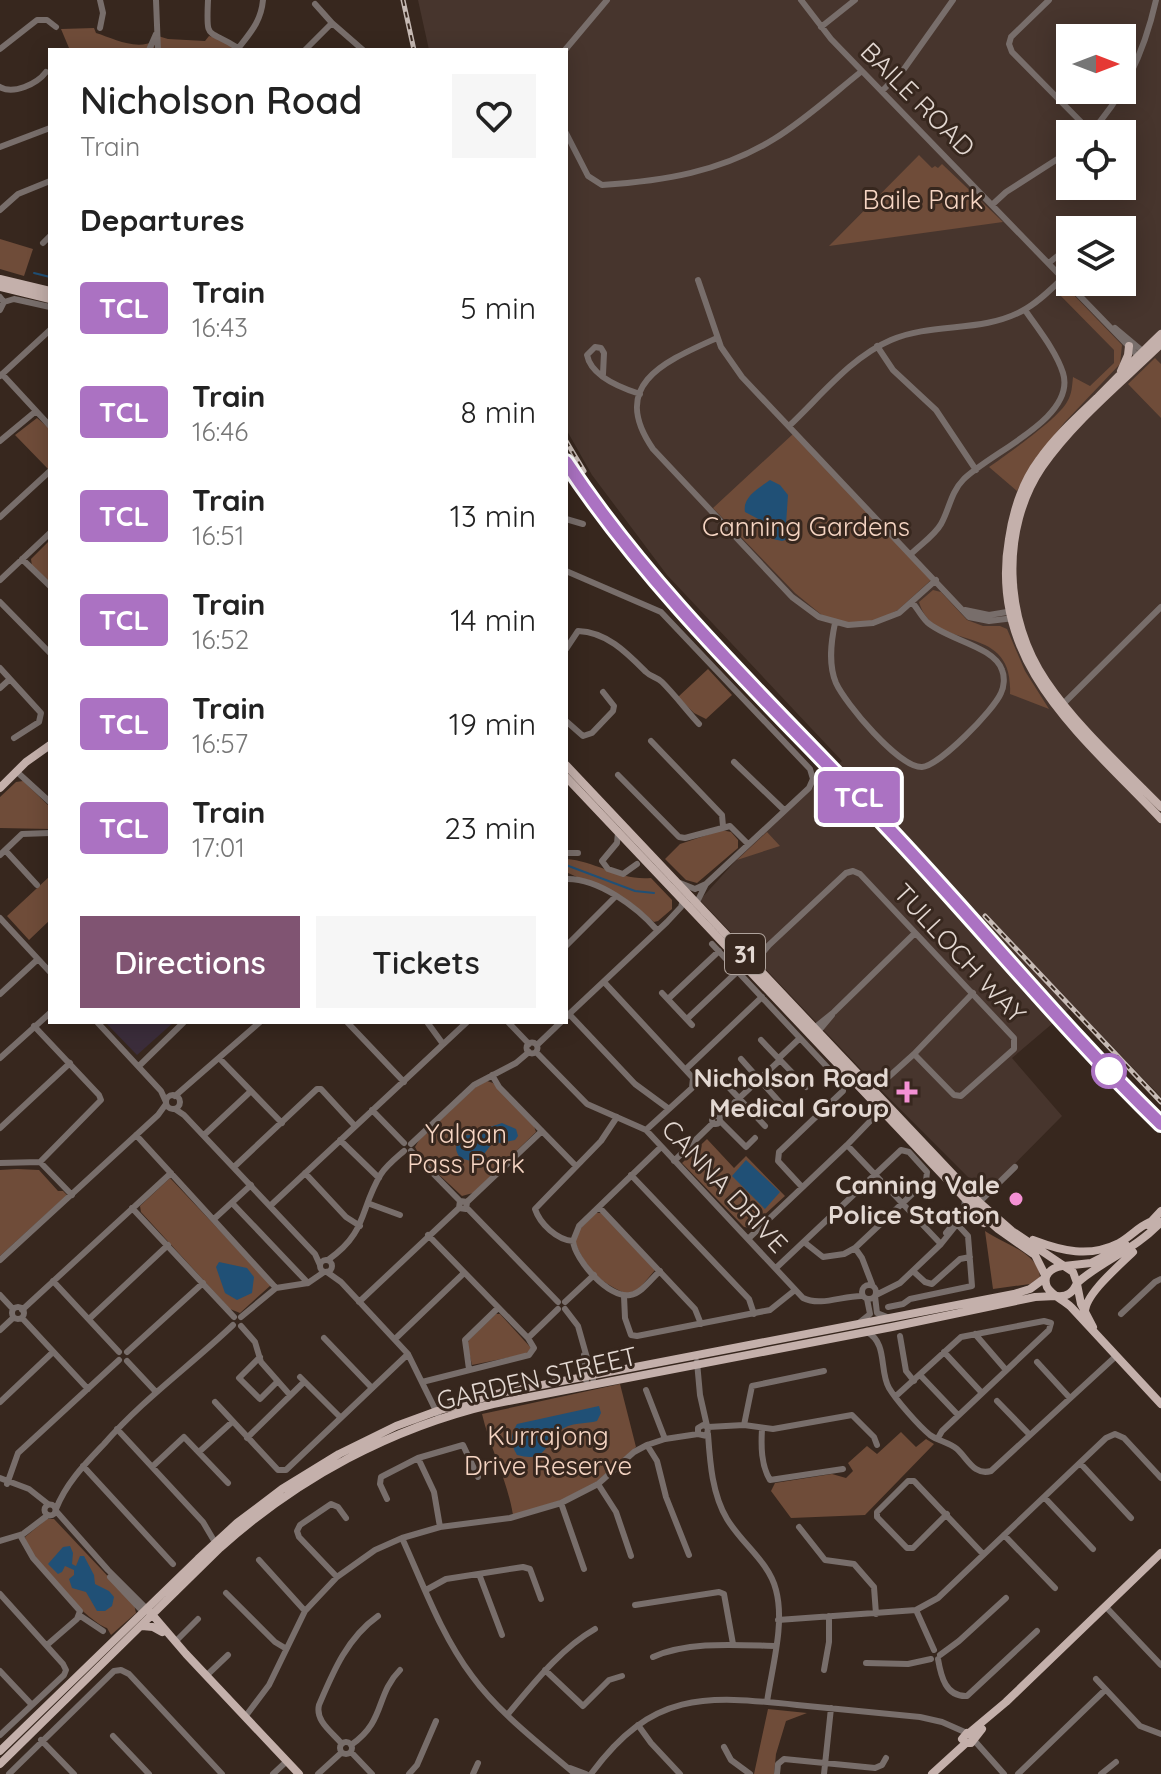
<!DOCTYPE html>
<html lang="en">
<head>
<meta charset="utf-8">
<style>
	:root { --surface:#fff; --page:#f6f6f6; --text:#222; --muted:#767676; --accent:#805472 }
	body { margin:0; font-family:Quicksand,sans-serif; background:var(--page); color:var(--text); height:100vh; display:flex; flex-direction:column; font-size:30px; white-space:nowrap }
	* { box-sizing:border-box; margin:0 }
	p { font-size:26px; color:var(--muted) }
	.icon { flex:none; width:44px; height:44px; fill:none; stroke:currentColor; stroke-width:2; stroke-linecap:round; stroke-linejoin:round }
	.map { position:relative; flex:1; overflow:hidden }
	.drawer { position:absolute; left:48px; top:48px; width:520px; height:976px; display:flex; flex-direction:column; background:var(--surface); border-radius:0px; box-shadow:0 4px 20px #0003 }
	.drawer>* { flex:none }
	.badge { padding:0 16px; border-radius:6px; font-size:28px; line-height:52px }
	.needle { width:52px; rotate:90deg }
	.buttons { position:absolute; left:1056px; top:24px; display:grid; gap:16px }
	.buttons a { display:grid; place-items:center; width:80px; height:80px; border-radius:0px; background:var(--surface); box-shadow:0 4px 20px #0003; font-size:40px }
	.map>.badge { position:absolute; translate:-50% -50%; box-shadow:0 0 0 4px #fff }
	h2 { padding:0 32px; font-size:30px; line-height:72px }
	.round { display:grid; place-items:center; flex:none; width:84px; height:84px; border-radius:0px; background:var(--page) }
	.overview { display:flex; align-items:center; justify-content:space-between; height:136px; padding:0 32px }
	h1 { font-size:38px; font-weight:600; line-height:60px }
	.primary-button { display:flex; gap:16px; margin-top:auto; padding:16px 32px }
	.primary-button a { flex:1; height:92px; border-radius:0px; background:var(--accent); color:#fff; font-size:32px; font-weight:600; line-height:92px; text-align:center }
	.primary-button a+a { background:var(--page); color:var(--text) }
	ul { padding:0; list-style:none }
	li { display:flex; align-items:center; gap:24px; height:104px; padding:0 32px }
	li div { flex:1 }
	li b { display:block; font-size:30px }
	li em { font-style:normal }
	li .badge { min-width:88px; font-weight:700; text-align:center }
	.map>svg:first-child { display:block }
	.industrial { fill:#47352d; fill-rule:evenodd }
	.education { fill:#3b2d3b }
	.green { fill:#6f4c39 }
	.water { fill:#205076 }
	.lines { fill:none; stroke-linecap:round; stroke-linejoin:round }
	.stream { stroke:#205076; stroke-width:2 }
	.minor { stroke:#786e6b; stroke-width:6 }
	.major { stroke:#c4b0ab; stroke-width:8 }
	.rail-casing { stroke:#c6bab4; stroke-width:5 }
	.rail { stroke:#37271e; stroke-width:2; stroke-dasharray:6; stroke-linecap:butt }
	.line-casing { stroke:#fff; stroke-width:18 }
	.line { stroke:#ab72c2; stroke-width:12 }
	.stop-dot { fill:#fff; stroke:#ab72c2; stroke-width:4 }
	.poi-dot { fill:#f491d4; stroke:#37271e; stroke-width:3 }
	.labels { text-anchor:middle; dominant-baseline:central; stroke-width:6; stroke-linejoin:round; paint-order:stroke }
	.shield { fill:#37271e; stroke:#afa39c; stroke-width:2 }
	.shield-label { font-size:24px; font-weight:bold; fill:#e3d8d2 }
	.street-label { font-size:26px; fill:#e3d8d2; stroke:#37271e }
	.park-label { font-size:26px; fill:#f6d5c3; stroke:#37271e }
	.poi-label { font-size:26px; font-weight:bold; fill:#e3d8d2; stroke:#37271e; text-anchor:end }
</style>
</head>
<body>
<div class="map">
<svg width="1161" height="1774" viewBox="0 0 1161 1774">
	<rect width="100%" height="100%" fill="#37271e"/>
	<path class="industrial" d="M418,0H1161V1097L1073,1006L1012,1058L1062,1116L985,1194L875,1084L700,900L749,846L842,761L667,575L592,475L566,429V50H429ZM1070,38H1122V90H1070ZM1070,134H1122V186H1070ZM1070,230H1122V282H1070Z"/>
	<path class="education" d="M105,1022H174L137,1055Z"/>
	<path class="green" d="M94,28L96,33C113,38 135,51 155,41L154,50L69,48L61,29Z
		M158,36L168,39L205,41L209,36L220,39L237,50H157Z
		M919,155L932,168L935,166L938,168L942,164L1003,222L829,246Z
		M0,239L33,249L24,276L0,269Z
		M1061,287H1066L1122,345L1120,364L1064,423L1033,462L1017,491L989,467C1006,455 1059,418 1067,402C1072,394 1072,386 1073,377L1090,386L1114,363V350L1056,291Z
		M1155,358L1161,364V418L1128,384Z
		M37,418L50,429L48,469L15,435Z
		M793,434L931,580L898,610L873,622L848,623L823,616L795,593L713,508Z
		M50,540V582L32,566L31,559Z
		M933,590L941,592L967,620L983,626H1000L1007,629L1025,671L1049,709L1010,694C1014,619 934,655 919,602Z
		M708,669L732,695L706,719L694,713L678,697Z
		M23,781L50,807V829L0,828V797L16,782Z
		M722,830L731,832L738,840V848L697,883L686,880L665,859L680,844Z
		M767,832L780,846L737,860Z
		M566,859C596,861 620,881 651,878L672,900V909L658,921L654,922L629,901L566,872Z
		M50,876V920L29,940L7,916Z
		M487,1081L493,1083L534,1126L536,1132L473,1193L462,1196L421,1158L415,1147L419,1140L476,1087Z
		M707,1139L734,1168L746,1156L785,1196L750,1228L744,1227L682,1163Z
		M17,1169L39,1170L58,1191H63L67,1195L0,1256V1170Z
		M170,1178L271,1285L240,1313L230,1309L141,1212L140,1206Z
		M596,1213H602L655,1270L639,1289L627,1294C600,1283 586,1268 575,1242L580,1229Z
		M985,1231C1003,1244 1038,1252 1040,1277L1030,1284L993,1289Z
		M496,1314H500L531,1348L526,1354L472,1365L467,1344L469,1340Z
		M620,1384L636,1447L596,1482L562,1500L513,1515C507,1479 490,1448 482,1414Z
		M901,1432L916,1447L926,1439L934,1444L865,1515L791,1518L771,1491L775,1483L832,1474L846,1478L853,1471L848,1463L867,1446L877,1454Z
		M47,1519H54L134,1604L136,1613L111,1635L107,1628C87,1621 27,1558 25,1537Z
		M768,1709L807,1713L786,1721L776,1754L774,1774H754Z"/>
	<path class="water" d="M770,480L780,485L788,495L786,524L793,532L789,539L782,541L773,539L770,525L745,512C742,497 759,488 770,480Z
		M502,1123L516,1129L518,1136L515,1140L500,1143L494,1141L484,1154V1159L471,1161L460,1158C454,1149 455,1144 462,1136L482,1133L487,1128Z
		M746,1160L780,1192L765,1209L732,1176Z
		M219,1262L247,1268L254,1277L252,1293L237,1300L225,1293L216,1267Z
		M599,1406L601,1413L597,1421C586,1424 575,1422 564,1428C543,1439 551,1464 517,1455C510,1443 510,1436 517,1424Z
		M70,1546L73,1553L72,1564L76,1566L80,1556H84L94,1575L95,1584L109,1591L114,1597L112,1606L105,1611H97L86,1592L72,1588L69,1579L74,1575V1570L65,1566L62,1572L58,1574L48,1564L63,1547Z"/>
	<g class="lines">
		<path class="stream" d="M34,273L50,277
			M566,865L635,891L654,893"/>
		<path class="minor" d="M100,0L103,13L100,28
			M156,0L158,50
			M208,0C206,42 207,28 238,48
			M801,0L831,39L1139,357
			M1049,0L1011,37L1009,44L1012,52L1091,132
			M315,4L332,23
			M821,27L855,0
			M0,49L37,20H47L56,27
			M149,50L156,34
			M237,50C250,33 261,22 263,0
			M305,50L332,23L363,50
			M565,50L607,0
			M0,87C13,95 37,84 46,72
			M882,91L904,69L953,0
			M566,133L588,176L602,185C663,181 721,172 774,139C805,120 833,94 862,71
			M1089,134C1124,97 1145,49 1156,0
			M0,147L50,128
			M993,204L1006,192L1070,151
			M0,210L18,194L50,181
			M43,243L50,236
			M1050,262L1070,246
			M698,280L721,347L742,377L969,617L989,621L1014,618
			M0,297L4,302L0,310
			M4,302L14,299L50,307
			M1115,328L1146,354
			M717,338C666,361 608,384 653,449L792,597L819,617L848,625L873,623L899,613L936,580
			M877,346L893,370L936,410L976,470
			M2,374L50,426
			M603,374L604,353L601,348L595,347L587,355C591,376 621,388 640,394
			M0,376L50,330
			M789,426C820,397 851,357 891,340C933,322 981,333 1022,311C1038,303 1051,289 1064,277
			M0,441L36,411
			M0,517L50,471
			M566,519L583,524
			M911,554C920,545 935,535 941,524C949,510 951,492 963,480C989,453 1077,418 1063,373C1056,351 1038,329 1025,310
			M22,559L50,586
			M566,571L661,612L810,769L813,779L809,788L706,884L696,904
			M0,580L50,533
			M0,602L50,653
			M965,610L989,615L1013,611
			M835,623C831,642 828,664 836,683C845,703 899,768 922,767C939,766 994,710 1001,693C1004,687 1005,677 1002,670C994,646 947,640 927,622C921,616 917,608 912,602
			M566,649L578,631C607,632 627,653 646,672C651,677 657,677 662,682C675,695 687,711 699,724
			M0,668L41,713L39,722L14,738
			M0,688L10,679
			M1061,706L1161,607
			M566,721L583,736L592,733L613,711L614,706L603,692
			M651,741L722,815L723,826
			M734,762L784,810
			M16,771L50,802
			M618,775L679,837L685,838L730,826L748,844
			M618,833L617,843L602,861L608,869L623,874L637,864
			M5,850L37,885
			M566,853H578
			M0,855L22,834L50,833
			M566,879C598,878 637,907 657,930
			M680,883L695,889L706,884
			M0,918L50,972
			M712,944L843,1084V1091L779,1152L778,1161L802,1187
			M566,946L616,896
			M753,964L769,945L846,873L853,871L860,874L1014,1038V1049L961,1096L954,1095L914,1054
			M604,982L693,1078L692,1088L646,1130
			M662,993L692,1025
			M0,994L38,959
			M668,999L719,951
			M569,1014L635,1084L669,1109
			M566,1017L667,922L681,907L683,900
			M687,1019L738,971
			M97,1022L161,1091L166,1102
			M347,1022L404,1082
			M427,1022L443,1044
			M508,1022L529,1044
			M34,1026L99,1095L101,1100L40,1162
			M813,1029L834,1012L915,933
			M816,1034L832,1015
			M526.5 1048a5.5 5.5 0 1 1 11 0a5.5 5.5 0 1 1-11 0Z
			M537,1045L561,1022
			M536,1052L587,1104L646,1130L803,1298C821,1307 844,1295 863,1296
			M0,1058L50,1013
			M779,1058L800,1038
			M220,1059L282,1123
			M741,1059L783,1106
			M780,1060L806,1087
			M139,1066L184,1022
			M686,1069L762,997
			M492,1075L499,1087L576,1166
			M720,1078L765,1126
			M872,1087L884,1081L914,1054L973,993
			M166 1102a7 7 0 1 1 14 0a7 7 0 1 1-14 0Z
			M175,1096L260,1022
			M175,1109L184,1115L315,1254L320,1265
			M372,1110L404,1143
			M712 1120a4 4 0 1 1 8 0a4 4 0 1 1-8 0Z
			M719,1117L780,1060L761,1040
			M720,1121L746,1147L755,1138
			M0,1128L70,1063
			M136,1135L276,1288
			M204,1135L251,1091
			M340,1140L379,1178
			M411,1144L474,1085L516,1063L529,1052
			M847,1145L939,1242
			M411,1151L460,1201
			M674,1161L713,1123
			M0,1163L40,1162L72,1195
			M234,1167L317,1089H321L355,1126
			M305,1173L346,1217L360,1226
			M631,1175L749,1299L754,1314
			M467,1202L466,1209L459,1208L460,1201L467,1202L542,1131
			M232,1203L308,1283
			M370,1204L400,1215
			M270,1206L467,1022
			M599,1207L695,1309L701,1324
			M132,1208L234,1317
			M467,1208L558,1302
			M214,1219L251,1185
			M946,1233L964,1211L965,1199
			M748,1239L847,1145L876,1115L879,1108
			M573,1241C557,1240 540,1224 535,1209L601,1141L617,1117
			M855,1248L862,1258L872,1284
			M0,1260L158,1115L166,1104
			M328,1260C368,1232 359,1210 381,1174C387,1165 396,1158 404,1151
			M320 1266a6 6 0 1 1 12 0a6 6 0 1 1-12 0Z
			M776,1268L901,1150L909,1152L927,1172L926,1181L855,1248L844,1254L823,1257L804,1242
			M660,1271C651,1279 642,1293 630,1295C609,1299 575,1260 573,1241L579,1226L661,1147
			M913,1271L925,1282L932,1284L960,1259L970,1257
			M327,1272L341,1282L408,1354L440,1419
			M53,1281L119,1352
			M862 1292a7 7 0 1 1 14 0a7 7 0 1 1-14 0Z
			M0,1295L13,1309
			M876,1295L900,1283L941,1244L957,1224L1015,1167
			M624,1296L625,1318L631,1335L637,1336L770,1310L795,1290
			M875,1296L877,1313L887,1317
			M359,1302L459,1208
			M565,1302L594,1275
			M12 1313a6 6 0 1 1 12 0a6 6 0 1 1-12 0Z
			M888,1307L903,1304L910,1299L972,1286L968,1236L957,1224
			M565,1309L578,1326L593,1379
			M22,1310L171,1173
			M1121,1314L1155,1282L1161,1279
			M241,1317L276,1288L308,1283L324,1272
			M22,1318L88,1389
			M89,1319L168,1245
			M860,1322L870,1314L867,1299
			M241,1326L255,1342L261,1362L290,1395
			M0,1330L13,1318
			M867,1332C888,1343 879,1371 889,1388C896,1400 919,1426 930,1435C938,1441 949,1442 957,1449C968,1459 974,1476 991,1471L1115,1357
			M975,1334L1006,1370
			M900,1336L906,1371L914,1381
			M324,1338L372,1388
			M528,1338L558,1309
			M395,1339L464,1273
			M127,1352L203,1283
			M944,1352L982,1393
			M584,1355L586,1380
			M260,1357L239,1378L260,1399L277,1382
			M127,1361L156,1392
			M697,1362L700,1395L707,1426
			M1037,1362L1069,1397
			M469,1369L465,1340L498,1308
			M920,1375L958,1415
			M300,1377L341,1418
			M422,1382L529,1355L534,1348L528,1338L428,1235
			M646,1390L665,1439
			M896,1396L961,1337L1044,1321L1051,1323L1049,1330L942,1431L938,1438
			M997,1401L1029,1434
			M0,1402L53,1352
			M215,1402L278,1470H286L408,1354
			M744,1425L752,1386L824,1371
			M708,1427L707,1436L698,1434V1428L703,1425L708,1427L744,1425L773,1429L852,1415L874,1437L877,1445
			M117,1429L203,1522L216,1544
			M762,1429C761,1446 761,1465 770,1480L843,1469
			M708,1434C710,1462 712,1494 727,1519C742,1544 769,1562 776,1590C785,1624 772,1667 767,1702
			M247,1438L304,1382
			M647,1445L657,1461L666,1497L689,1555
			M200,1451L232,1422
			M418,1458L463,1445L478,1477
			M1080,1463L1131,1518
			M83,1466L173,1564
			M153,1466L184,1437L228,1483
			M0,1478L29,1489L48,1504
			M7,1484L18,1453L119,1360
			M598,1484L616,1512L631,1556
			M1044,1497L1093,1549
			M387,1499L380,1484L381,1477L418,1458L434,1492L440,1527
			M561,1503L584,1569
			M44.5 1510a5.5 5.5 0 1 1 11 0a5.5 5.5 0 1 1-11 0Z
			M56,1509C66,1483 85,1464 104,1444C142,1400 190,1366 233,1325
			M56,1511L108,1570L147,1609
			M947,1514L913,1548H907L877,1517V1512L908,1481H914L983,1554
			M799,1527L825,1560L854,1564L874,1587L876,1614
			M20,1535L33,1558L80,1611L77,1619L47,1645
			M1004,1535L1055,1588
			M402,1538C423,1584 441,1635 472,1676C499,1713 540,1744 575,1774
			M0,1541L23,1534L48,1515
			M259,1560L305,1611
			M479,1574L502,1635
			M110,1577L143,1612
			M337,1577L299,1537L297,1531L300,1525L331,1504L338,1507L346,1518
			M426,1590L446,1579L523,1567L530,1569L541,1599
			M226,1593L275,1642L285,1648
			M0,1594L63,1664L66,1670L64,1675L0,1735
			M635,1605L719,1592L724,1594L733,1644
			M1106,1607L1161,1665
			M916,1610L934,1650
			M79,1615L103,1631
			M778,1620L916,1610L938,1598L1106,1438L1115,1434L1124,1438L1161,1478
			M175,1642L198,1619
			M940,1655L959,1641L1006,1598
			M653,1657C689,1641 736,1645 775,1646
			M938,1659C941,1677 946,1697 967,1696L1037,1631
			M866,1663L908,1664L931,1659
			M545,1670L583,1706L609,1680L622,1676
			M824,1670L829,1642V1616
			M0,1671L32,1705
			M206,1676L228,1655
			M1096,1679L1140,1726L1161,1734
			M508,1714C534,1683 560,1649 595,1629
			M245,1717L269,1685L305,1611L337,1577L375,1550L402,1538L440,1527L510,1518L561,1503L598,1484L634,1452L647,1445L665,1439L698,1434
			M638,1725L651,1743L680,1774
			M113,1736L149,1774
			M973,1739L1004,1774
			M41,1740L74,1774
			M340 1748a6 6 0 1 1 12 0a6 6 0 1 1-12 0Z
			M342,1744C332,1732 315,1721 319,1705C333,1672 347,1638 378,1616
			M351,1745C386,1721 375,1695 400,1670
			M724,1747L731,1760L750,1774
			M351,1752L372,1774
			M570,1768L586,1774
			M9,1774L114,1671L121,1670L129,1674L222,1774
			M273,1774L287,1761
			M318,1774L341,1753
			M409,1774L417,1765L436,1721
			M473,1774L478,1763
			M591,1774C652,1691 704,1695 797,1705C838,1709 879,1713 920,1717L942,1722L967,1733
			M777,1774L778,1764L784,1759L875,1768L882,1765L886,1758
			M824,1774L831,1708
			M1018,1774L1105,1690
			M1101,1774L1116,1762"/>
		<path class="major" d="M0,279L50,291
			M0,287L50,299
			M1161,334C1139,355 1118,377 1097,398C1076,418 1055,437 1039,460C1022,483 1013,512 1009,539C987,664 1084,737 1161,819
			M1161,344C1121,383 1074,421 1042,467C1000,529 1004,620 1046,681C1077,727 1122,767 1161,807
			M1121,371L1128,355L1129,346
			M566,765L980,1203L1012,1231L1073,1272L1077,1283C1073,1293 1067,1297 1057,1296
			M566,777L974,1208L998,1229L1035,1255L1046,1277
			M0,788L26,762L50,745
			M964,1217L972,1216L984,1223
			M1148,1225L1161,1211
			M1033,1240C1062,1251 1089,1258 1119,1243C1130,1237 1138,1227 1150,1222
			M1062,1266C1051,1268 1042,1275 1047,1287C1052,1296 1064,1300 1071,1307C1101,1339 1131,1372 1161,1404
			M1064,1266L1091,1263L1126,1245
			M1077,1283C1104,1259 1135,1250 1161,1222
			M1077,1284L1081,1304L1093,1327
			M1085,1312C1085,1294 1120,1265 1133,1252
			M150,1612L186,1654L299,1774
			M142,1626L153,1627L162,1632
			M969,1733L1006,1702L1161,1553
			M973,1737L967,1733L962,1739L966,1743H971L982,1729
			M0,1751L198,1559L237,1523L282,1489L339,1454L396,1426L437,1411L500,1393L1014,1294L1030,1289L1045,1278
			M0,1764L220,1548C298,1478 391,1428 493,1404L892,1327L1035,1297L1056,1296
			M932,1774L966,1743"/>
		<g class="rail-casing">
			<path id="rail" d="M403,0L414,50
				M566,441L584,471
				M566,462C656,598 779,712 890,830C982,927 1066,1031 1161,1124
				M985,916L1161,1102"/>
		</g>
		<use href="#rail" class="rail"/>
	</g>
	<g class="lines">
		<g class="line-casing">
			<path id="line" d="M566,462C655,597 776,708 886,826C979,924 1064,1030 1161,1124"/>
		</g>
		<use href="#line" class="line"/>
	</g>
	<circle class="stop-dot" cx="1109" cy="1071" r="16"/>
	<g class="poi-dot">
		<path d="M903 1080h8v8h8v8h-8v8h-8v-8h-8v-8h8z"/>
		<circle cx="1016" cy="1199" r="8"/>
	</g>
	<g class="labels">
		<rect class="shield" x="725" y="934" width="40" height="40" rx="6"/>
		<g class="shield-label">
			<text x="745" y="954">31</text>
		</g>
		<g class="street-label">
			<text transform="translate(918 99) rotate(45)">BAILE ROAD</text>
			<text transform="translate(960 953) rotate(47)">TULLOCH WAY</text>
			<text transform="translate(725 1186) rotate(47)">CANNA DRIVE</text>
			<text transform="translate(537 1378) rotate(-13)">GARDEN STREET</text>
		</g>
		<g class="park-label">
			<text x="923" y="199">Baile Park</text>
			<text x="806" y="526">Canning Gardens</text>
			<text x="466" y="1133">Yalgan<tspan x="466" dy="30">Pass Park</tspan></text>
			<text x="548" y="1435">Kurrajong<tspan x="548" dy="30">Drive Reserve</tspan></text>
		</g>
		<g class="poi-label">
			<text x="889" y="1077">Nicholson Road<tspan x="889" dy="30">Medical Group</tspan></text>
			<text x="1000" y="1184">Canning Vale<tspan x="1000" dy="30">Police Station</tspan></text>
		</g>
	</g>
</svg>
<div class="buttons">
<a><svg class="needle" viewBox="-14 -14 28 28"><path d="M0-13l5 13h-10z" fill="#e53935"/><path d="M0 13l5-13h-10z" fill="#767676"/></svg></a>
<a><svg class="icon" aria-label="locate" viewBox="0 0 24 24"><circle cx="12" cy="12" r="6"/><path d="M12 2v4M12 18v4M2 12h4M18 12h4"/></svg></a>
<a><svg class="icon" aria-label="layers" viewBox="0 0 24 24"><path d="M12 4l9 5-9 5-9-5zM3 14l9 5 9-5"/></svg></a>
</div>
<b class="badge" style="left:859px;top:797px;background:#ab72c2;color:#fff">TCL</b>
<section class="drawer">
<div class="overview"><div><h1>Nicholson Road</h1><p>Train</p></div><a class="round"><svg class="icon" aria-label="heart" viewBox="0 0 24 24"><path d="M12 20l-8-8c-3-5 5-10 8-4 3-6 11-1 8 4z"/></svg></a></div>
<h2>Departures</h2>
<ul>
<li><span class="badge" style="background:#ab72c2;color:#fff">TCL</span><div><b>Train</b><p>16:43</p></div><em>5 min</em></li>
<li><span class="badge" style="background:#ab72c2;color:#fff">TCL</span><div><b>Train</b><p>16:46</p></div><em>8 min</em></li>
<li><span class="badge" style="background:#ab72c2;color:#fff">TCL</span><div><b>Train</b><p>16:51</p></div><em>13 min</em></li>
<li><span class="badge" style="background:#ab72c2;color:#fff">TCL</span><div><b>Train</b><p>16:52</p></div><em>14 min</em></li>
<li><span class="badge" style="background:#ab72c2;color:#fff">TCL</span><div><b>Train</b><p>16:57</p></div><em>19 min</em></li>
<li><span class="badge" style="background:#ab72c2;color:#fff">TCL</span><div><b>Train</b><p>17:01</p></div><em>23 min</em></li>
</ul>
<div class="primary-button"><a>Directions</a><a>Tickets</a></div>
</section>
</div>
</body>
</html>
